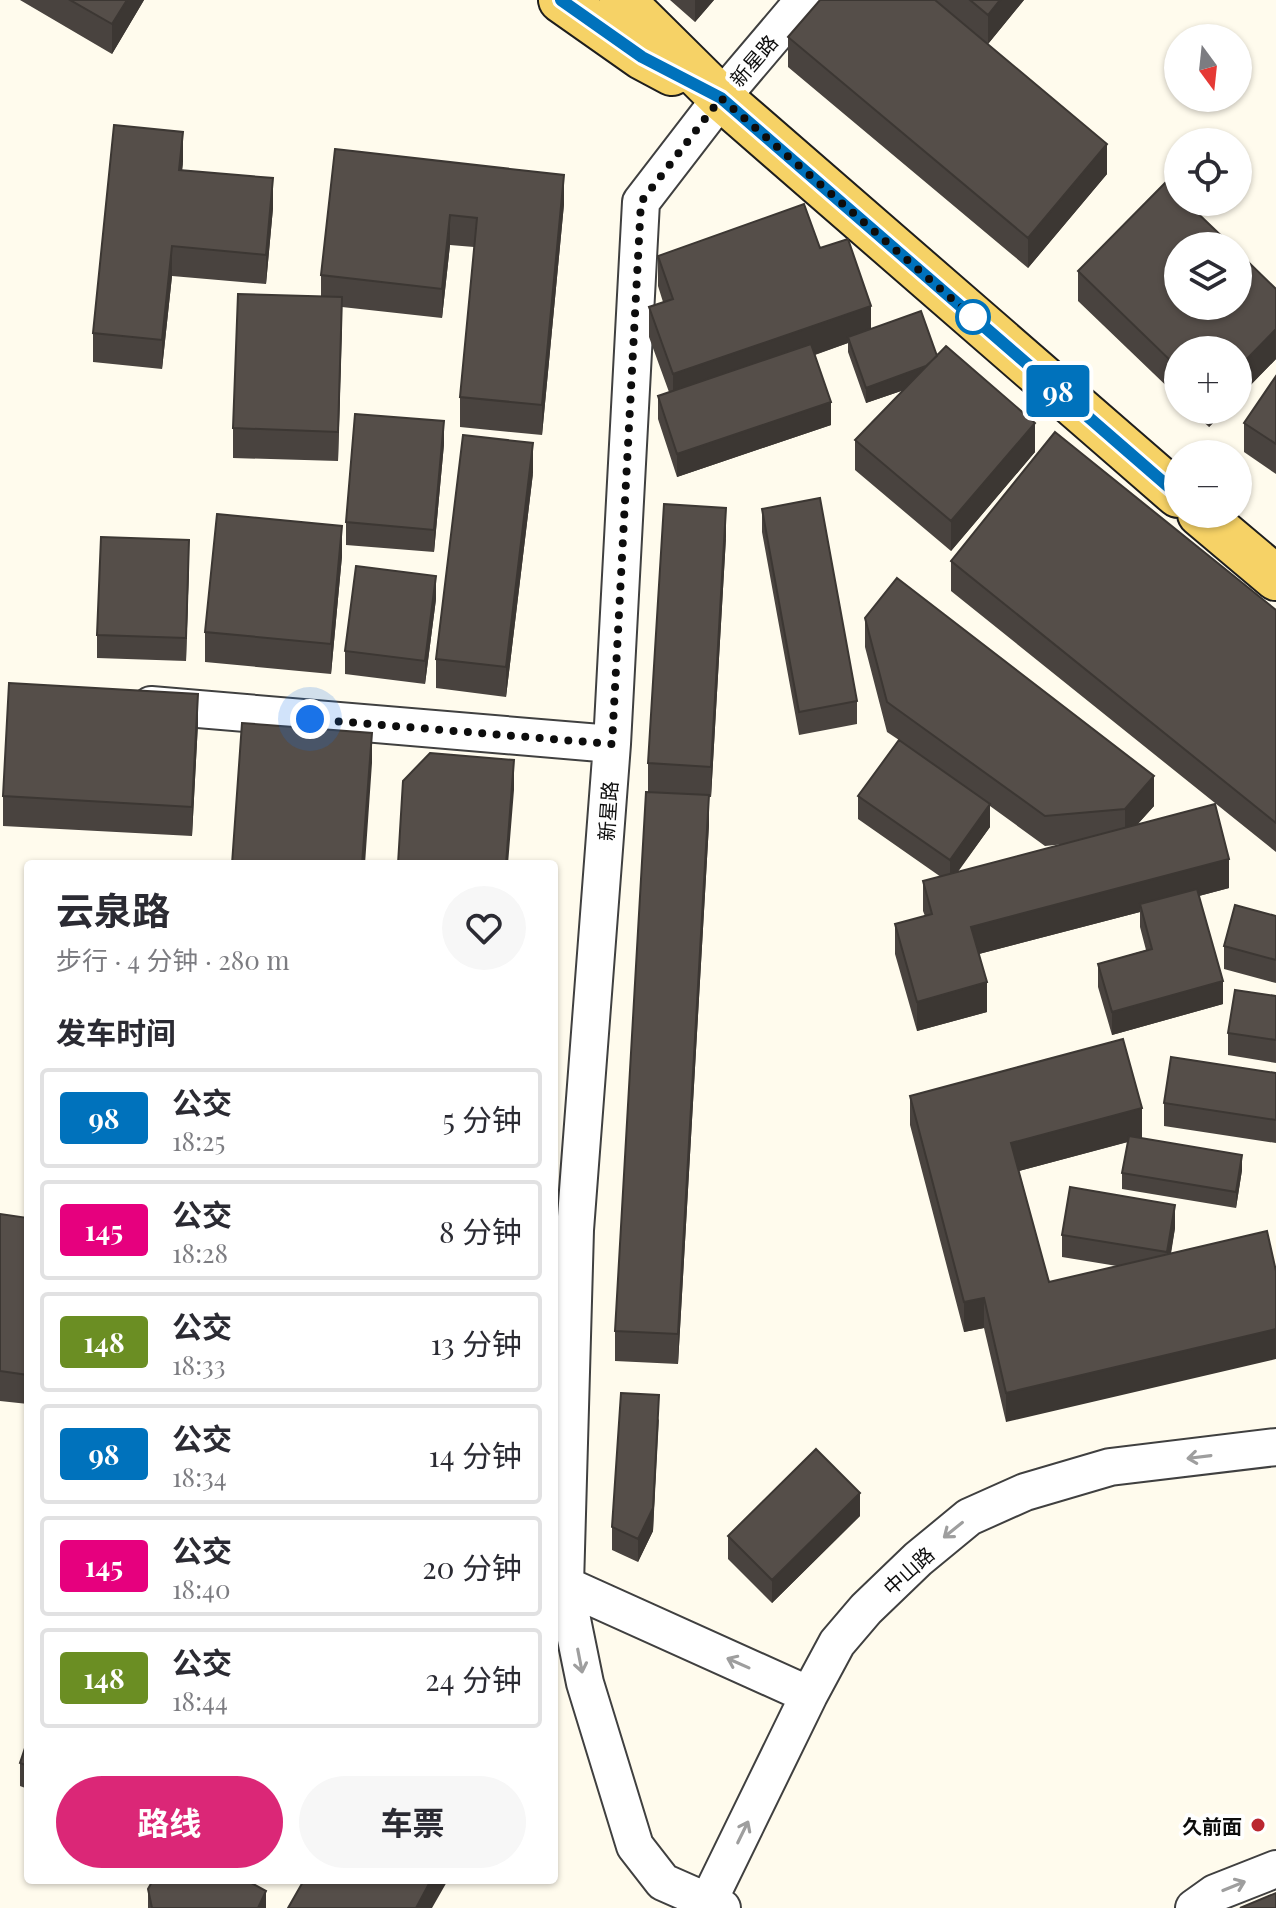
<!DOCTYPE html>
<html lang="zh">
<head>
<meta charset="utf-8">
<style>
	:root { --surface:#fff; --page:#f7f7f7; --text:#2b2b33; --muted:#7c7c81; --line:#e1e1e2; --accent:#db2777 }
	body { margin:0; font-family:"Playfair Display","Noto Sans SC",serif; background:var(--page); color:var(--text); height:100vh; display:flex; flex-direction:column; font-size:30px; white-space:nowrap }
	* { box-sizing:border-box; margin:0 }
	p { font-size:26px; color:var(--muted) }
	.icon { flex:none; width:44px; height:44px; fill:none; stroke:currentColor; stroke-width:2; stroke-linecap:round; stroke-linejoin:round }
	.map { position:relative; flex:1; overflow:hidden }
	.sheet { position:absolute; left:24px; top:860px; width:534px; height:1024px; display:flex; flex-direction:column; background:var(--surface); border-radius:8px; box-shadow:0 2px 6px #0004 }
	.sheet>* { flex:none }
	.badge { padding:0 16px; border-radius:6px; font-size:28px; line-height:52px }
	.needle { width:52px; rotate:165deg }
	.buttons { position:absolute; left:1164px; top:24px; display:grid; gap:16px }
	.buttons a { display:grid; place-items:center; width:88px; height:88px; border-radius:50%; background:var(--surface); box-shadow:0 2px 6px #0004; font-size:40px }
	.you { position:absolute; width:40px; height:40px; margin:-20px; border:6px solid #fff; border-radius:50%; background:#1a73e8; box-shadow:0 0 0 12px #1a73e833 }
	.map>.badge { position:absolute; translate:-50% -50%; box-shadow:0 0 0 4px #fff }
	h2 { padding:0 32px; font-size:30px; line-height:72px }
	.round { display:grid; place-items:center; flex:none; width:84px; height:84px; border-radius:42px; background:var(--page) }
	.overview { display:flex; align-items:center; justify-content:space-between; height:136px; padding:0 32px }
	h1 { font-size:38px; font-weight:700; line-height:60px }
	.primary-button { display:flex; gap:16px; margin-top:auto; padding:16px 32px }
	.primary-button a { flex:1; height:92px; border-radius:48px; background:var(--accent); color:#fff; font-size:32px; font-weight:700; line-height:92px; text-align:center }
	.primary-button a+a { background:var(--page); color:var(--text) }
	ul { padding:0; list-style:none }
	li { display:flex; align-items:center; gap:24px; height:100px; margin:0 16px 12px; padding:0 16px; border:4px solid var(--line); border-radius:8px }
	li div { flex:1 }
	li b { display:block; font-size:30px }
	li em { font-style:normal }
	li .badge { min-width:88px; font-weight:700; text-align:center }
	.map>svg:first-child { display:block }
	.lines { fill:none; stroke-linecap:round; stroke-linejoin:round }
	.minor-casing { stroke:#404040; stroke-width:40 }
	.major-casing { stroke:#1e1e1e; stroke-width:48 }
	.minor { stroke:#fff; stroke-width:36 }
	.major { stroke:#f6d266; stroke-width:44 }
	.wall { fill:#49433f; fill-rule:evenodd }
	.shaded-wall { fill:#3c3733 }
	.building { fill:#554e49; stroke:#3c3733; stroke-width:2 }
	.oneway { stroke:#9e9e9e }
	.line-casing { stroke:#fff; stroke-width:18 }
	.line { stroke:#0072bc; stroke-width:12 }
	.walk { stroke:#0d0d0d; stroke-width:8; stroke-dasharray:0 14.4 }
	.stop-dot { fill:#fff; stroke:#0072bc; stroke-width:4 }
	.poi-dot { fill:#ba2730; stroke:#fff; stroke-width:3 }
	.labels { text-anchor:middle; dominant-baseline:central; stroke-width:8; stroke-linejoin:round; paint-order:stroke }
	.street-label { font-size:20px; fill:#0d0d0d; stroke:#fff }
	.poi-label { font-size:20px; font-weight:bold; fill:#0d0d0d; stroke:#fff; text-anchor:end }
</style>
</head>
<body>
<div class="map">
<svg width="1276" height="1908" viewBox="0 0 1276 1908">
	<rect width="100%" height="100%" fill="#fffbed"/>
	<g class="lines">
		<g class="minor-casing">
			<path id="minor" d="M151,705L612,744
				M565,1585L809,1695
				M705,1908L809,1695L837,1643L866,1609L918,1559L969,1517L1025,1492L1110,1467L1276,1447
				M722,1908L663,1882L635,1846L585,1683L565,1585L575,1230L612,744L641,202L721,98L804,0
				M1194,1908L1215,1893L1276,1869"/>
		</g>
		<g class="major-casing">
			<path id="major" d="M561,0L642,57L672,73
				M622,0L721,98L1178,495
				M1200,514L1276,578"/>
		</g>
		<use href="#minor" class="minor"/>
		<use href="#major" class="major"/>
	</g>
	<path class="wall" d="M20,0H144L112,54Z
		M670,0H714L695,22Z
		M820,0H1024L988,44L1107,174L1028,268L788,67V37Z
		M335,149L564,204L542,435L460,427V397L474,247L450,245L442,318L342,307L338,461L233,458V428L321,296V275Z
		M183,162L182,170L273,208L266,284L172,276L162,369L93,362V333Z
		M820,248L871,329L937,356L1035,452L951,551L855,470V440L904,390L866,403L848,352V343L815,355L831,425L677,477L658,419V396L669,392L649,337V307L663,302L658,286V256Z
		M1078,271L1276,359L1238,398V350H1178V397L1078,301Z
		M1276,376V474L1244,452V423Z
		M1191,410H1226L1209,427Z
		M444,444L434,552L346,545V522Z
		M533,473L506,697L436,688V659Z
		M762,509L857,701V724L799,735L762,532Z
		M726,537L711,797H709V824L678,1364L615,1361V1331L648,792V763Z
		M342,556L331,674L205,662V632Z
		M951,561L1276,610V852L951,591Z
		M189,563L186,661L97,658V635Z
		M436,599L425,684L345,674V651Z
		M865,618L1154,806L1137,825L1229,888L1199,896L1223,1004L1112,1035L1098,987V964L1146,950L1140,927V912L979,954L987,1012L917,1031L895,954V924L925,916L923,911V881L941,877L858,819V796L899,740L887,732L865,647ZM990,806L1045,846L1065,844L957,872L990,827Z
		M198,723L192,836L3,826V796Z
		M1276,916V983L1224,969V946Z
		M1276,996V1063L1228,1055V1033Z
		M1276,1073V1143L1164,1126V1103Z
		M910,1096L1142,1138L1242,1170L1236,1208L1122,1189V1173L1128,1142L1019,1171L1049,1282L1117,1266L1062,1257V1235L1175,1228L1171,1254L1006,1422L984,1328L964,1332L910,1125Z
		M0,1214L28,1218V1404L0,1401Z
		M659,1418L653,1531L638,1562L612,1550V1527Z
		M860,1516L772,1603L728,1559V1536Z
		M28,1739V1789L20,1786V1763Z
		M148,1889L266,1908H148Z"/>
	<path class="shaded-wall" d="M127,0H144L112,54V24Z
		M695,0H714L695,22Z
		M1000,0H1024L988,44V15Z
		M183,132V162L179,200V170Z
		M1107,144V174L1028,268V238Z
		M564,175V204L542,435V405Z
		M273,178V208L266,284V255Z
		M450,215V245L442,318V289Z
		M172,246V276L162,369V340Z
		M342,297V326L338,461V432Z
		M871,306V335L848,337V343L673,404V374Z
		M1276,329V359L1238,398V368Z
		M939,362V378L866,403V388Z
		M831,402V425L677,477V454Z
		M1209,410H1226L1209,427Z
		M444,421V444L434,552V530Z
		M1035,423V452L951,551V521Z
		M533,443V473L506,697V667Z
		M726,508V537L711,797V767Z
		M342,526V556L331,674V644Z
		M189,540V563L186,661V638Z
		M436,576V599L425,684V661Z
		M198,694V723L192,836V807Z
		M372,733V763L365,864H362Z
		M514,760V790L508,864H506Z
		M1154,776V806L1125,838V809Z
		M709,795V824L678,1364V1334Z
		M990,804V827L950,883V860Z
		M1229,859V888L1142,911L1140,904V912L971,956V927Z
		M1223,981V1004L1112,1035V1012Z
		M987,982V1012L917,1031V1002Z
		M1142,1108V1138L1011,1173V1143Z
		M1242,1155V1170L1236,1208V1192Z
		M1175,1205V1228L1167,1274V1252Z
		M984,1298V1328L964,1332V1302Z
		M1276,1329V1359L1006,1422V1393Z
		M659,1395L653,1531L638,1562V1539Z
		M860,1493V1516L772,1603V1580Z
		M431,1880H448L432,1908H416Z
		M266,1891V1908H258Z"/>
	<path class="building" d="M70,0H127L112,24Z
		M820,0H935L1107,144L1028,238L788,37Z
		M970,0H1000L988,15Z
		M114,125L183,132L179,170L273,178L266,255L172,246L162,340L93,333Z
		M335,149L564,175L542,405L460,397L477,218L450,215L442,289L321,275Z
		M1166,182L1178,194V202H1186L1232,246H1178V306H1238V252L1276,289V329L1238,368V350H1178V368L1078,271Z
		M804,204L820,248L848,239L871,306L673,374L649,307L673,299L658,256Z
		M238,294L342,297L338,432L233,428Z
		M921,311L937,356L926,366L866,388L848,337Z
		M811,344L831,402L677,454L658,396Z
		M946,346L1035,423L951,521L855,440Z
		M1276,376V444L1244,423Z
		M355,414L444,421L434,530L346,522Z
		M1055,432L1276,610V823L951,561Z
		M463,435L533,443L506,667L436,659Z
		M820,498L857,701L799,712L762,509Z
		M664,504L726,508L711,767L648,763Z
		M217,514L342,526L331,644L205,632Z
		M101,537L189,540L186,638L97,635Z
		M356,566L436,576L425,661L345,651Z
		M897,578L1154,776L1125,809L1045,816L887,702L865,618Z
		M9,683L198,694L192,807L3,796Z
		M242,723L372,733L362,864H232Z
		M899,740L990,804L950,860L858,796Z
		M430,753L514,760L506,864H398L403,781Z
		M646,792L709,795L678,1334L615,1331Z
		M1215,804L1229,859L971,927L987,982L917,1002L895,924L932,914L923,881Z
		M1197,889L1223,981L1112,1012L1098,964L1152,949L1140,904Z
		M1235,905L1276,916V960L1224,946Z
		M1235,990L1276,996V1040L1228,1033Z
		M1123,1039L1142,1108L1011,1143L1049,1282L1267,1231L1276,1271V1329L1006,1393L984,1298L964,1302L910,1096Z
		M1171,1057L1276,1073V1120L1164,1103Z
		M1129,1136L1242,1155L1236,1192L1122,1173Z
		M1070,1187L1175,1205L1167,1252L1062,1235Z
		M0,1214L28,1218V1375L0,1371Z
		M621,1393L659,1395L653,1508L638,1539L612,1527Z
		M816,1449L860,1493L772,1580L728,1536Z
		M28,1739V1766L20,1763Z
		M153,1880H246L266,1891L258,1908H152L148,1889Z
		M304,1880H431L416,1908H288Z
		M1276,1893V1908H1240Z"/>
	<defs><path id="oneway-shaft" d="M-6 0H5M1.5-3L5.5 0L1.5 3" fill="none" stroke-width="1.6" stroke-linecap="round" stroke-linejoin="round" transform="scale(2)"/></defs>
	<g class="oneway">
		<use href="#oneway-shaft" transform="translate(1199 1457) rotate(173)"/>
		<use href="#oneway-shaft" transform="translate(953 1530) rotate(141)"/>
		<use href="#oneway-shaft" transform="translate(580 1661) rotate(79)"/>
		<use href="#oneway-shaft" transform="translate(738 1663) rotate(-156)"/>
		<use href="#oneway-shaft" transform="translate(743 1832) rotate(-64)"/>
		<use href="#oneway-shaft" transform="translate(1234 1886) rotate(-22)"/>
	</g>
	<g class="lines">
		<g class="line-casing">
			<path id="line" d="M561,0L642,57L721,98L1178,495"/>
		</g>
		<use href="#line" class="line"/>
		<path class="walk" d="M310,719L612,744L641,202L721,98L982,325L973,317"/>
	</g>
	<circle class="stop-dot" cx="973" cy="317" r="16"/>
	<circle class="poi-dot" cx="1258" cy="1825" r="8"/>
	<g class="labels">
		<g class="street-label">
			<text transform="translate(753 60) rotate(-49)">新星路</text>
			<text transform="translate(607 811) rotate(-86)">新星路</text>
			<text transform="translate(908 1570) rotate(-42)">中山路</text>
		</g>
		<g class="poi-label">
			<text x="1242" y="1825">久前面</text>
		</g>
	</g>
</svg>
<div class="buttons">
<a><svg class="needle" viewBox="-14 -14 28 28"><path d="M0-13l5 13h-10z" fill="#e53935"/><path d="M0 13l5-13h-10z" fill="#7c7c81"/></svg></a>
<a><svg class="icon" aria-label="locate" viewBox="0 0 24 24"><circle cx="12" cy="12" r="6"/><path d="M12 2v4M12 18v4M2 12h4M18 12h4"/></svg></a>
<a><svg class="icon" aria-label="layers" viewBox="0 0 24 24"><path d="M12 4l9 5-9 5-9-5zM3 14l9 5 9-5"/></svg></a>
<a>+</a>
<a>−</a>
</div>
<div class="you" style="left:310px;top:719px"></div>
<b class="badge" style="left:1058px;top:391px;background:#0072bc;color:#fff">98</b>
<section class="sheet">
<div class="overview"><div><h1>云泉路</h1><p>步行 · 4 分钟 · 280 m</p></div><a class="round"><svg class="icon" aria-label="heart" viewBox="0 0 24 24"><path d="M12 20l-8-8c-3-5 5-10 8-4 3-6 11-1 8 4z"/></svg></a></div>
<h2>发车时间</h2>
<ul>
<li><span class="badge" style="background:#0072bc;color:#fff">98</span><div><b>公交</b><p>18:25</p></div><em>5 分钟</em></li>
<li><span class="badge" style="background:#e6007e;color:#fff">145</span><div><b>公交</b><p>18:28</p></div><em>8 分钟</em></li>
<li><span class="badge" style="background:#6b8e23;color:#fff">148</span><div><b>公交</b><p>18:33</p></div><em>13 分钟</em></li>
<li><span class="badge" style="background:#0072bc;color:#fff">98</span><div><b>公交</b><p>18:34</p></div><em>14 分钟</em></li>
<li><span class="badge" style="background:#e6007e;color:#fff">145</span><div><b>公交</b><p>18:40</p></div><em>20 分钟</em></li>
<li><span class="badge" style="background:#6b8e23;color:#fff">148</span><div><b>公交</b><p>18:44</p></div><em>24 分钟</em></li>
</ul>
<div class="primary-button"><a>路线</a><a>车票</a></div>
</section>
</div>
</body>
</html>
